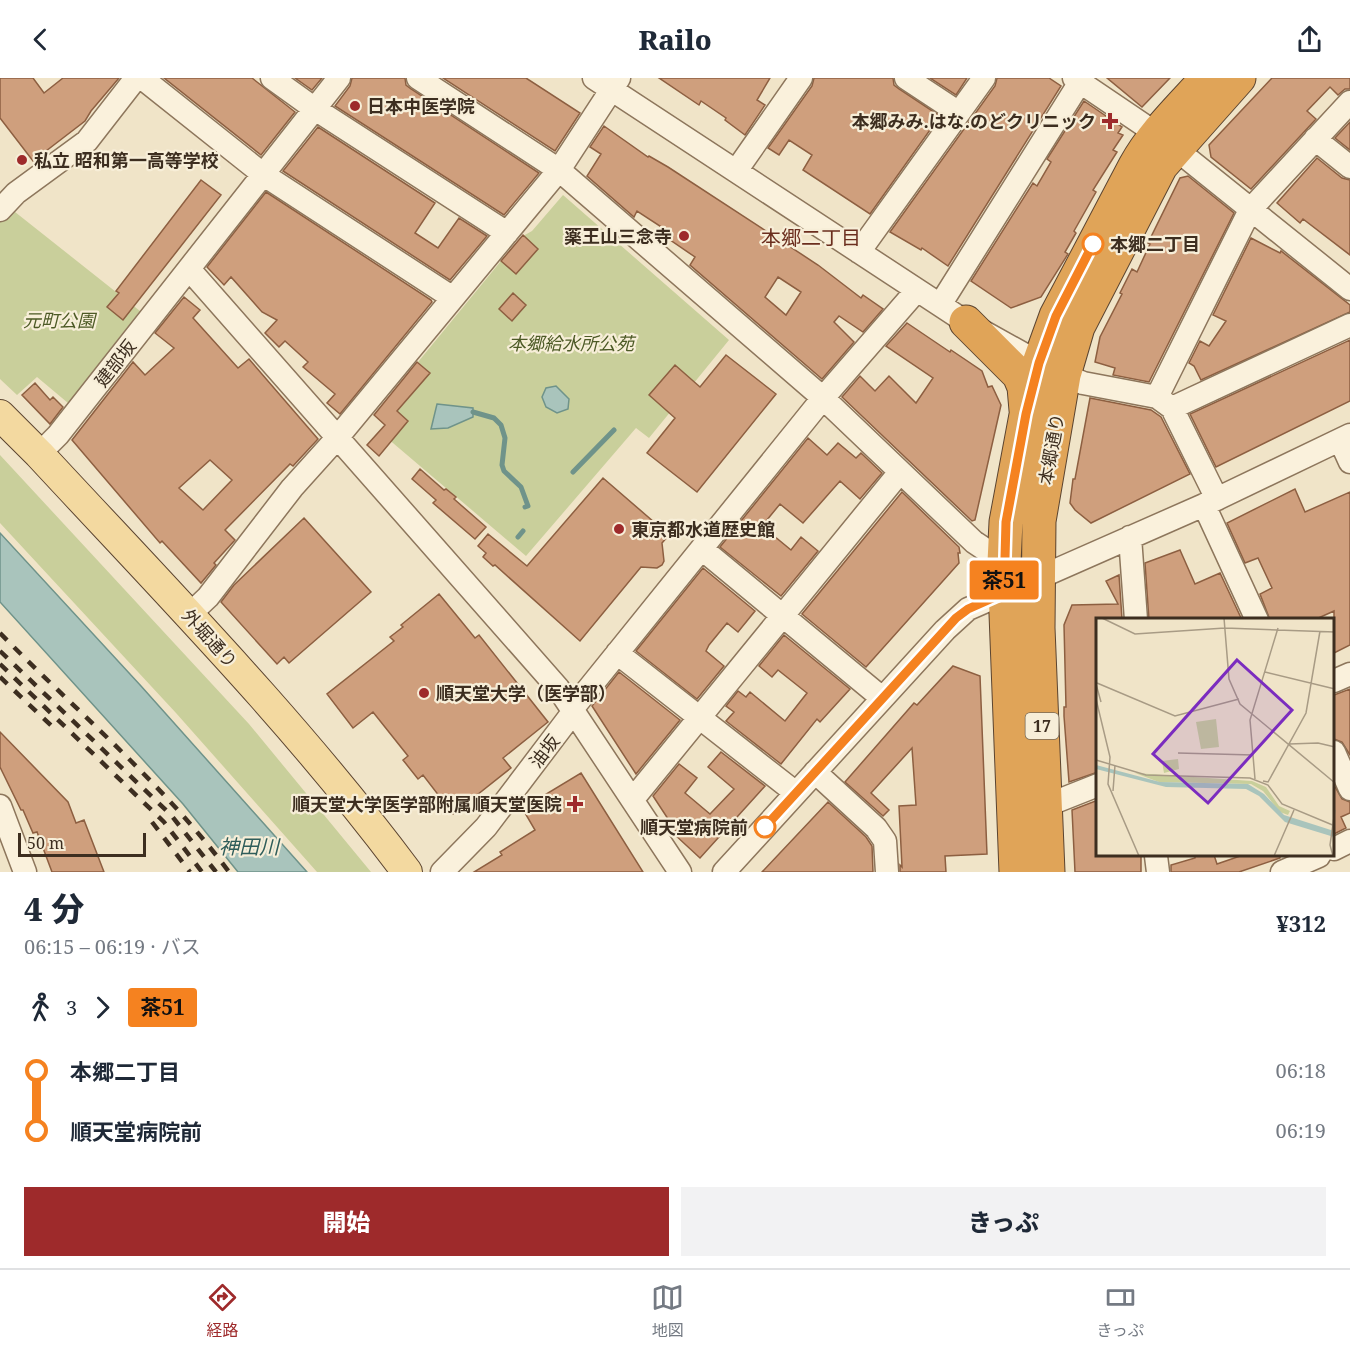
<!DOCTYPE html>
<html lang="ja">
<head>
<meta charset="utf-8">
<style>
	:root { --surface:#fff; --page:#f2f2f3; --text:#1f2937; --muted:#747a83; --line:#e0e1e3; --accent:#9e2a2b }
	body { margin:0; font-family:"Noto Serif","Noto Sans JP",serif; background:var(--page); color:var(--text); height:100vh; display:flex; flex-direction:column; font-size:22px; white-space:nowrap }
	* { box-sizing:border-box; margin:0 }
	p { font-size:20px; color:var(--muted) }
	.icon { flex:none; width:33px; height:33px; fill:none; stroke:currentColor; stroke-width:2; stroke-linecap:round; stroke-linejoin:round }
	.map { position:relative; height:794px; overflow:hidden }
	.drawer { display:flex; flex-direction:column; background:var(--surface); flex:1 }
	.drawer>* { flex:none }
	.badge { padding:0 12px; border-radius:4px; font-size:21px; line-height:39px }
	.scale { position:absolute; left:18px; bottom:15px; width:128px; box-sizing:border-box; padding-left:6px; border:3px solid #3d2e20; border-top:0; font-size:16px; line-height:21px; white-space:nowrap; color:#3d2e20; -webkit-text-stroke:4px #f7eed8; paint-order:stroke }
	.map>.badge { position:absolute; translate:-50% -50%; box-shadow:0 0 0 3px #fff }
	.legs { display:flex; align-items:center; gap:9px; height:66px; padding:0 24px; font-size:20px }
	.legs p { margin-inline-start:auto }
	.summary { display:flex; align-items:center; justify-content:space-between; height:102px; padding:0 24px }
	h1 { font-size:33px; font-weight:800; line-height:45px }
	.primary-button { display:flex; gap:12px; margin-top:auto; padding:12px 24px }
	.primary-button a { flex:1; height:69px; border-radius:0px; background:var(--accent); color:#fff; font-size:24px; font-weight:800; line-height:69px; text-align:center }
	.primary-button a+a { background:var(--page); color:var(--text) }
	ul { padding:0 24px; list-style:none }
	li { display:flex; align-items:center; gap:21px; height:60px; font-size:22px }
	li i { display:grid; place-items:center; width:9px; height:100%; margin:0 8px; background:currentColor }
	li i::after { content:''; width:15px; height:15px; margin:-8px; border:4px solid; border-radius:50%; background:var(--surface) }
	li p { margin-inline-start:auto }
	li:first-child i { background:linear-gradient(#0000 50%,currentColor 0) }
	li:last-child i { background:linear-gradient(currentColor 50%,#0000 0) }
	header { display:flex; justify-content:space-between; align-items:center; height:78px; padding:0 24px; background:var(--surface); font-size:27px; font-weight:800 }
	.dock { display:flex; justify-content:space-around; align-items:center; height:84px; border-top:2px solid var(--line); background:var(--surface); font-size:16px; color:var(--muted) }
	.dock a { display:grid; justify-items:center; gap:3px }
	.dock .selected { color:var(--accent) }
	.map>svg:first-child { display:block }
	.green { fill:#c9cf9b }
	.water { fill:#a9c4bc; stroke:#6f938a; stroke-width:1.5 }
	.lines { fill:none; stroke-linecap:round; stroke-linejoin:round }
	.stream { stroke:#6f938a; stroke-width:5 }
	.building { fill:#cf9f7d; stroke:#8d5f41; stroke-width:1.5; fill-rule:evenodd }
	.minor-casing { stroke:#8d765c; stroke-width:25 }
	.major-casing { stroke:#5b4430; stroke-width:32 }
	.highway-casing { stroke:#5b4430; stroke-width:35 }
	.minor { stroke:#faf1dc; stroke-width:22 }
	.major { stroke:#f3d9a0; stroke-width:30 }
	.highway { stroke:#e0a458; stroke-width:33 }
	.rail { stroke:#3d2e20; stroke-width:4.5; stroke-dasharray:10 10; stroke-linecap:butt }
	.line-1-casing { stroke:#fff; stroke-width:14 }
	.line-1 { stroke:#f58220; stroke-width:9 }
	.poi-dot { fill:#9e2a2b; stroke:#f7eed8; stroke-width:2 }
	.stop-1-dot { fill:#fff; stroke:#f58220; stroke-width:3 }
	.labels { text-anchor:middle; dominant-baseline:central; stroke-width:4.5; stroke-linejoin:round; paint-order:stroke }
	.shield { fill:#f7eed8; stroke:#756857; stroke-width:1.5 }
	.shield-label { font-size:16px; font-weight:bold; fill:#3d2e20 }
	.poi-label { font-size:18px; font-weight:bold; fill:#3d2e20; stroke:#f7eed8; text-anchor:start }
	.stop-label { font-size:18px; font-weight:bold; fill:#3d2e20; stroke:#f7eed8; text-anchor:start }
	.park-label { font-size:18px; font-style:italic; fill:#4d5a26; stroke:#f7eed8 }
	.street-label { font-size:18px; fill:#3d2e20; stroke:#f7eed8 }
	.neighbourhood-label { font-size:20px; fill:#6b2e1e; stroke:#f7eed8 }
	.water-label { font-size:20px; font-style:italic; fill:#2f5d5a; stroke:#f7eed8 }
	.inset-road { fill:none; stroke:#a89b85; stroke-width:1.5 }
	.view { fill:#7b2cbf; fill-opacity:0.15; stroke:#7b2cbf; stroke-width:3 }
	.inset-edge { fill:none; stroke:#3d2e20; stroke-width:3 }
</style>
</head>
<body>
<header><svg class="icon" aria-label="back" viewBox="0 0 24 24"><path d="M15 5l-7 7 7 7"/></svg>Railo<svg class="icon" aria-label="share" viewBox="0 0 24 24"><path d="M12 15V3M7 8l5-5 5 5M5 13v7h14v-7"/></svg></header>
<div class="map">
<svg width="1350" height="794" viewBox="0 0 1350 794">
	<rect width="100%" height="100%" fill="#f0e4c8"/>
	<path class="green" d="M563,117L729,262L649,360L636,350L526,478L380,354L430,295L418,284L501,183L523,158L532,153Z
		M10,130L140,233L68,325L37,299L17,317L0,301V142Z
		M0,377L249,646L371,794H317L176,635L0,445Z"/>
	<path class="water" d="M556,308L569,321L568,331L557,335L546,329L542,319L546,310Z
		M437,326L473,330V339L448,350L431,351Z
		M0,455L141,608L307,794H238L183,726L0,524Z"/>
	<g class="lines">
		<path class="stream" d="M473,334L494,340L501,347L505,360L502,387L504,393L521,409L528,428L525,429
			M573,394L614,352
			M518,459L523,453"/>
	</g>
	<path class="building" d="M0,0H33L44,15L63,0H119L91,33L85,43L33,83L0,40Z
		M164,0H252L295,34L261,77Z
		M295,0H322L312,12Z
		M352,0H405L406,7L411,11L539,95L504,137L335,28L350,8Z
		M443,0H526L580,35L555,73Z
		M659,0H770L757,22L765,27L745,57L725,42L726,40L701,23L699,27Z
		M814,0H893L894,7L899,11L940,38L870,136L803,92L812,77L789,62L779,77L768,70L812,8Z
		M930,0H967L956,17Z
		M997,0H1049L1061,8L948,188L922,170L921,172L890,154L995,8Z
		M1107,0H1170L1142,29Z
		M1272,0H1350V11H1345L1338,17L1330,9L1307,33L1316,41L1251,111L1211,79L1209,67Z
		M1084,23L1122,49L1118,55L1123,57L1113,72L1117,74L1093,112L1096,114L1074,153L1076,155L1065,174L1068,176L1041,219L1011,230L971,203L1033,105L1037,108L1051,84L1047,81Z
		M1350,44V72L1335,60Z
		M604,48L648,79L649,78L668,89L818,187L861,220L863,217L883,231L863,254L839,238L834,244L854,264L822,301L690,187L695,179L660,155L663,150L637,133L634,139L587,98L601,76L590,69ZM778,199L801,214L786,237L765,219Z
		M318,49L435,125L415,155L438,170L459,140L487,158L450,202L283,93Z
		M1317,80L1342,100L1350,102V177L1303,141L1300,145L1277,125Z
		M1188,98L1234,135L1149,304L1113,297L1115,290L1095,284L1100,259L1122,216L1120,215L1132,191L1137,194L1150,166L1148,165L1180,100Z
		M201,102L221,117L123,242L107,229L119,215L116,213Z
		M266,114L431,222L432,224L340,336L327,325L335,316L303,289L308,284L285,263L279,269L265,255L277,242L262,234L231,199L224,207L207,189Z
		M523,157L538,171L516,196L501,183Z
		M1251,160L1280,175L1281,173L1350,227V234L1201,302L1194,288L1189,285L1200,263L1209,268L1226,243L1213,237Z
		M513,215L526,227L512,243L499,231Z
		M184,219L200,232L193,240L238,290L249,281L318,361L293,388L290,386L225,452L235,462L214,485L216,487L201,505L162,463L160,465L72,362L133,284L145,297L174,270L155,255ZM210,382L232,402L203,432L179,410Z
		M907,245L950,274L951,272L982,293L988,309L992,308L1001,327L975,442L972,443L842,319L860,298L875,313L889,298L916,325L933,300L886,268Z
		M1350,262V323L1216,389L1190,336Z
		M726,277L776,316L697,414L647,375L675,340L649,317L675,287L700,309Z
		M417,284L430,295L397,333L408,343L379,378L367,367L385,347L374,337Z
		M35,305L50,322L53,319L63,329L50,346L22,317Z
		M1090,320L1151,332L1161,339L1190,396L1091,445L1075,432L1070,425L1073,401H1075Z
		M808,360L827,377L838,365L856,380L861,375L882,395L860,421L840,403L803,445L780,426L762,448L791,472L801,459L818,473L781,518L720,469Z
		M420,391L444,412L446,411L456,419L454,421L486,449L475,461L433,425L436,422L412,401Z
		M603,400L669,457L662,465L664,483L662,487L657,490L641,489L580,563L495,487L493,488L483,479L486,475L478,468L488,456L527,488Z
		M1295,411L1305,434L1350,414V567L1334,575V533L1314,542H1270L1260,516L1272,510L1258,480L1245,485L1227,445Z
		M902,414L959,469L960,475H958L959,485L866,589L802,536Z
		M304,440L371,514L289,585L284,579L277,586L221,524L234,507Z
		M1180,472L1195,506L1220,495L1242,542H1149L1145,485Z
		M703,490L755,533L738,554L727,545L709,567L706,573L724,588L697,621L636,573Z
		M1119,497L1122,541L1098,542V636H1096L1098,694L1069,704L1064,638V629H1066L1064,547L1072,527L1118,526L1106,503Z
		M439,516L475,560L479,557L548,644L503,680L511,690L453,736L423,697L418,701L403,682L408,678L373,634L353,650L327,616L394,563L390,559L403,549L401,547Z
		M784,557L850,611L820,644L817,641L781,686L726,643L734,634L726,628L738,613L746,619L750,614L785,643L807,615L778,592L772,599L759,588Z
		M953,588L980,598L987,776L945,778L946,794H900V787L902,789L899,728L916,727L912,670L871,715L889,732L883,738L845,704L914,625L917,627Z
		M619,594L680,642L636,696L592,628Z
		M1350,611V677L1342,664L1334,661V617Z
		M0,654L68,724L76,745L84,742L104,794H52L37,754L33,755L23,732H21L0,689Z
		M721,674L765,708L700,780L674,756L676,753L653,718L679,686L697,700L685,715L710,736L734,711L708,689Z
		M581,695L643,794H474L502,777L500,774L535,752L525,735L530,732L528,727Z
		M1334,707L1342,721L1350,724V735L1341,739L1346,750L1334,756Z
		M1098,722V777H1141V794H1075L1072,732Z
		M828,724L866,759L872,768L873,794H762Z
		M1195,777H1214L1217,786L1243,777H1280V780L1239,794H1171V787L1195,780Z"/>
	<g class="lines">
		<g class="minor-casing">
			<path id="minor" d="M142,0L264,97L453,220
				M272,0L315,31L507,155
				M418,0L559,92L823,320L974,464L1004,484L1038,501
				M594,0L966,244L1052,292L1083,305L1157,319L1172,330L1217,421
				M906,0L959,35
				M1074,0L1157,56L1350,211
				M1315,61L1350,89
				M736,93L801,0
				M0,132L16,115L87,63L136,0
				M859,174L984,0
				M189,191L558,610L680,794
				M940,227L1080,4
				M1157,319L1250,132L1350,24
				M1172,330L1350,247
				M1340,362L1350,384
				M39,376L58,357L339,0
				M1204,427L1257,542
				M1130,459L1136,542
				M702,471L882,620
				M189,537L208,519L292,410L337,360L559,92L619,0
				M617,575L796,715
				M1334,603L1350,596
				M573,630L823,320L917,212
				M1334,674L1350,711
				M815,694L876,750L885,763L887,794
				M633,721L900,394
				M0,728L25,794
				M1045,728L1098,707
				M1334,771L1350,763
				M1156,778L1158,794
				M442,794L486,749L574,633
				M724,794L945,552L968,531L1204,427L1350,357
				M1282,794L1319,778"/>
		</g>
		<g class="major-casing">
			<path id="major" d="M0,337L39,376C165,512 296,645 407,794"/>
		</g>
		<g class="highway-casing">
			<path id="highway" d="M966,244L1019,297L1024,309L1026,332
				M1016,794L1004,484L1006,444L1026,337L1039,285L1056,238L1135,88C1153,55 1182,28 1207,0
				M1048,794L1038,550L1039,443L1064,297L1078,249L1161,88L1239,0"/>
		</g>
		<use href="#minor" class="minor"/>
		<use href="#major" class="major"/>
		<use href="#highway" class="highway"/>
		<path class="rail" d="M0,555C77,634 163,705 229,794
			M0,573L171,737L216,794
			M0,586L164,744L202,794
			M0,599L57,653
			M152,744L190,794"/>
	</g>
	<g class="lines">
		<g class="line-1-casing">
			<path id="line-1" d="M765,749L956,540L968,531L1004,515L1006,444L1026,336L1039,285L1056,238L1093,166"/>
		</g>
		<use href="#line-1" class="line-1"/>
	</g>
	<g class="poi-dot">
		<circle cx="355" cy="28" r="6"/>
		<path d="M1107 34h6v6h6v6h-6v6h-6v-6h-6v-6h6z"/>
		<circle cx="22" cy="82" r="6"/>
		<circle cx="684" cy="158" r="6"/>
		<circle cx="619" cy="451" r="6"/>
		<circle cx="424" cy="615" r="6"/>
		<path d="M572 717h6v6h6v6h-6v6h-6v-6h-6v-6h6z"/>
	</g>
	<g class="stop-1-dot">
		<circle cx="1093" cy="166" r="10"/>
		<circle cx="765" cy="749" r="10"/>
	</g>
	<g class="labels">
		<rect class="shield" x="1025.5" y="635" width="33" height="26" rx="4.5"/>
		<g class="shield-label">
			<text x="1042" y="648">17</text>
		</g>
		<g class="poi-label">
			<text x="367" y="28">日本中医学院</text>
			<text x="1096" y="43" text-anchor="end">本郷みみ.はな.のどクリニック</text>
			<text x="34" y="82">私立 昭和第一高等学校</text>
			<text x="672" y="158" text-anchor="end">薬王山三念寺</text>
			<text x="631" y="451">東京都水道歴史館</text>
			<text x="436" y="615">順天堂大学（医学部）</text>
			<text x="562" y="726" text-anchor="end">順天堂大学医学部附属順天堂医院</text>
		</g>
		<g class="stop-label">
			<text x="1110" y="166">本郷二丁目</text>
			<text x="748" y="749" text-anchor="end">順天堂病院前</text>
		</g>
		<g class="park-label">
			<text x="59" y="242">元町公園</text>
			<text x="571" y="265">本郷給水所公苑</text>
		</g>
		<g class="street-label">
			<text transform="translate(115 285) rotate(-52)">建部坂</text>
			<text transform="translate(1051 371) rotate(-80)">本郷通り</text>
			<text transform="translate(210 560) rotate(48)">外堀通り</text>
			<text transform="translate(544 673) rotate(-52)">油坂</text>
		</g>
		<g class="neighbourhood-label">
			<text x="811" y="159">本郷二丁目</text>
		</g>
		<g class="water-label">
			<text x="249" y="768">神田川</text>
		</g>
	</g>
	<g transform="translate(1096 540)">
		<rect width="238" height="238" fill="#f0e4c8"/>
		<path d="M120,101L123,129L105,131L100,104ZM82,141L83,151L68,155L66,143ZM39,155L156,163L170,169L183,188L194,193L192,197L184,194L167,173L155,166L63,164Z" fill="#c9cf9b"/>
		<path d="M0,147L64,164L152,166L168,176L188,197L238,213V219L189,204L163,178L150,171L70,169L0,151Z" fill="#a9c4bc"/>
		<path class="inset-road" d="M6,0L39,16L129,10M128,0L133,61L144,86L239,165M129,10L239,14M169,54L239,71M1,65L79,98L143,81M0,66L5,84M0,81L14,139L12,166L43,238M193,126L222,125L239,129M82,135L157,137M0,142L50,157L154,160L172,167L186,186L239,208M159,161L154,102L182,10M167,163L172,164L210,95L224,13M17,173L19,147M178,238L198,192M237,238L234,227L239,192"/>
		<path class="view" d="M141,42L196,92L112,185L57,136Z"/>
		<rect width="238" height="238" class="inset-edge"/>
	</g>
</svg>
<div class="scale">50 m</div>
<b class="badge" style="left:1004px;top:502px;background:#f58220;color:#111">茶51</b>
</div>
<section class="drawer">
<div class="summary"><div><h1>4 分</h1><p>06:15 – 06:19 · バス</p></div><b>¥312</b></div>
<div class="legs"><svg class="icon" aria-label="walk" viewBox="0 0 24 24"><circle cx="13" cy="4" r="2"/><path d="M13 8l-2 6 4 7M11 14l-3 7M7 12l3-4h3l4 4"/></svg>3<svg class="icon" aria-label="forward" viewBox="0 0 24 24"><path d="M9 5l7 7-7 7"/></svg><b class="badge" style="background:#f58220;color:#111">茶51</b></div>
<ul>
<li><i style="color:#f58220"></i><b>本郷二丁目</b><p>06:18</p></li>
<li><i style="color:#f58220"></i><b>順天堂病院前</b><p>06:19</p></li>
</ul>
<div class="primary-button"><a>開始</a><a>きっぷ</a></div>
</section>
<nav class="dock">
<a class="selected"><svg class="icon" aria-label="directions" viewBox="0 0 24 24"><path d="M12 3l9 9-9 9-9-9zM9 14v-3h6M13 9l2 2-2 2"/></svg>経路</a>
<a><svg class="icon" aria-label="map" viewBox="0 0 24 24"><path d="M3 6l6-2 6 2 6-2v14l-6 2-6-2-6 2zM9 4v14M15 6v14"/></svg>地図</a>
<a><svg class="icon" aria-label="tickets" viewBox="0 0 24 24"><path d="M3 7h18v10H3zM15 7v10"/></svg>きっぷ</a>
</nav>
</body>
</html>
